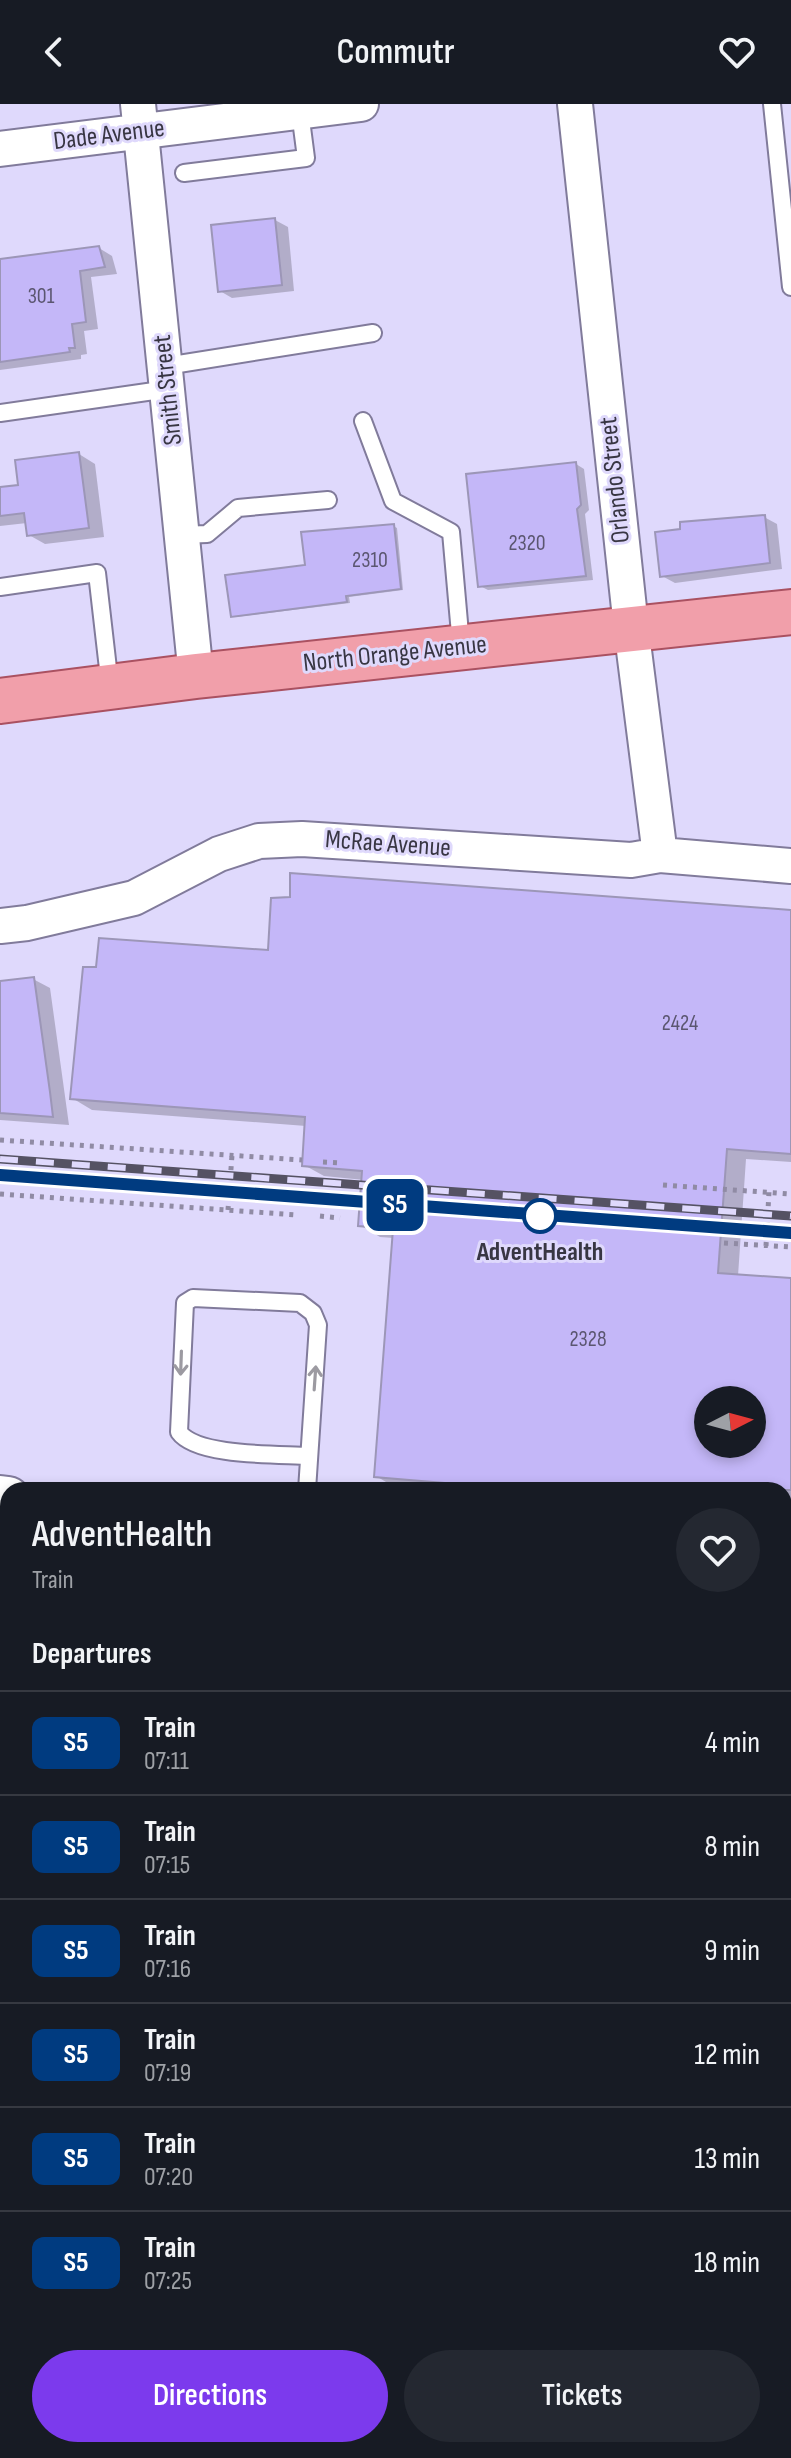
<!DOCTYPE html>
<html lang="en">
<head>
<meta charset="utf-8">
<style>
	:root { --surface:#171b24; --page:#242831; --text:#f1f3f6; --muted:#9ea1a6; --line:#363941; --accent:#7c3aed }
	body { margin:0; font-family:"Sofia Sans Condensed",sans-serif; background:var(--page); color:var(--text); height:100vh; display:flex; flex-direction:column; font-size:30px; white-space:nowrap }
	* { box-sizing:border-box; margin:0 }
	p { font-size:26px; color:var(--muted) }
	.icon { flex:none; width:44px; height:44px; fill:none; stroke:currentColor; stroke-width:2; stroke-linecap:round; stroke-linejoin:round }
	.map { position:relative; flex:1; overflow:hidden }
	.sheet { position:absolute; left:0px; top:1378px; width:792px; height:976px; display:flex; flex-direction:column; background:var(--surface); border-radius:24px 24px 0 0; box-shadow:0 4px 12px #0003 }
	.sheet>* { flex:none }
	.badge { padding:0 16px; border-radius:12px; font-size:28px; line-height:52px }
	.needle { width:52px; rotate:84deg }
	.tools { position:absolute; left:694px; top:1282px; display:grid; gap:16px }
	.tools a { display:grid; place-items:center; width:72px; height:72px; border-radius:50%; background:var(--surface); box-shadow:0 4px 12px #0003; font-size:40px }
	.map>.badge { position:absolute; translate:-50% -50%; box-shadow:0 0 0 4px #fff }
	h2 { padding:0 32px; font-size:30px; line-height:72px }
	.round { display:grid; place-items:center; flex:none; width:84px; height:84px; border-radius:42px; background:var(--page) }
	.overview { display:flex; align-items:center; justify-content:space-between; height:136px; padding:0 32px }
	h1 { font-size:38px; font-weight:600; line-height:60px }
	.action { display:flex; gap:16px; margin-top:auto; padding:16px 32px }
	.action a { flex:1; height:92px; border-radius:48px; background:var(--accent); color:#fff; font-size:32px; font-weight:600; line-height:92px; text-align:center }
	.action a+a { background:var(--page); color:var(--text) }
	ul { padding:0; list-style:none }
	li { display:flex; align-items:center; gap:24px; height:104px; padding:0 32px; border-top:2px solid var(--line) }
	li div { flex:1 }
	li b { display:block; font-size:30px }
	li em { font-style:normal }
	li .badge { min-width:88px; font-weight:700; text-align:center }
	header { display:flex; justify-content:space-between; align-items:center; height:104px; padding:0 32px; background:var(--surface); font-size:36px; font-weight:600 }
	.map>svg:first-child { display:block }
	.green { fill:#98c0a1 }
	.shadow { fill:#0003; fill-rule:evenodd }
	.building { fill:#c4b7f8; stroke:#9c96b7; stroke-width:2; fill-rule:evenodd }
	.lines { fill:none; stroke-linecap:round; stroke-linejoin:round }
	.lane-casing { stroke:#817b9b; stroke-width:20 }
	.street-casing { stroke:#817b9b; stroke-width:38 }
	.secondary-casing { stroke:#817b9b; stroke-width:48 }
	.primary-casing { stroke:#aa5161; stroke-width:48 }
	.path { stroke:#908ba4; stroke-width:5; stroke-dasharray:4 6; stroke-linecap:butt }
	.lane { stroke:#fff; stroke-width:16 }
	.street { stroke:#fff; stroke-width:34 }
	.secondary { stroke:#fff; stroke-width:44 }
	.primary { stroke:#f19faa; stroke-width:44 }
	.rail-casing { stroke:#555263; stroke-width:9 }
	.rail { stroke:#dfd9fc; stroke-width:6; stroke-dasharray:18; stroke-linecap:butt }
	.path-bridge { stroke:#908ba4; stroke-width:5; stroke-dasharray:4 6; stroke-linecap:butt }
	.oneway { stroke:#9c9aa1 }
	.line-casing { stroke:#fff; stroke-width:18 }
	.line { stroke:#003b80; stroke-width:12 }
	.stop-dot { fill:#fff; stroke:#003b80; stroke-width:4 }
	.labels { text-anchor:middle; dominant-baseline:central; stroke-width:6; stroke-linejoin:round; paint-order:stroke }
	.number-label { font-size:22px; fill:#5b5670 }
	.street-label { font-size:26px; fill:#383643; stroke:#dfd9fc }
	.stop-label { font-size:26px; font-weight:bold; fill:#383643; stroke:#dfd9fc }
</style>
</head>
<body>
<header><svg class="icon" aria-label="back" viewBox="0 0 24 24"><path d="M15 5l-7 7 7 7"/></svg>Commutr<svg class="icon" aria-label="heart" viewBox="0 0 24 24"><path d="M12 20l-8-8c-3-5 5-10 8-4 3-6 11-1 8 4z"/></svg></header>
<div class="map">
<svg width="791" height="2354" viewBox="0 0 791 2354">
	<rect width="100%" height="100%" fill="#dfd9fc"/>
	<path class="green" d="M0,1594L8,1612V2076H0Z
		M787,2092L791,2098V2158H785L784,2173V2095Z
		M0,2140L8,2141V2346H784V2279H791V2354H0Z"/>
	<path class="shadow" d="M275,116L288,123L294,187L232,194L220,187Z
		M99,144L112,152L117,170L91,173L98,225L84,227L87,250L81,251V255L0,266V157Z
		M79,350L95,360L104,433L45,440L29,431L27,419L0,422V385L20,383Z
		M576,360L584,365L589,406L585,410L593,476L488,486L480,482Z
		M764,413L777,420L782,465L675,479L662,472Z
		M393,422L397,424L403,486L349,493L350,499L236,513L233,511L308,462Z
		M791,808V1058L746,1055L738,1172L791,1176V1416H784V1386H423L396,1384L376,1372L394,1134L380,1133L360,1121L364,1076L324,1072L304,1061L306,1022L92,1006L72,994L270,849ZM708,1296H752V1340H708Z
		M33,875L50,884L69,1021L0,1016V879Z
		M0,2267L8,2270V2346H58L55,2354H0Z
		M784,2338L791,2339V2354H777L778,2346H784Z
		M269,2346H594L595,2354H264Z"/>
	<path class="building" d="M275,114L282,181L218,188L211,121Z
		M99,142L105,163L80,167L86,218L72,220L75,244H69L70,248L0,258V155Z
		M79,348L89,424L27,432L24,409L0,412V383L18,381L15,356Z
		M576,358L581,401L577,405L586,472L478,483L466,370Z
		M765,411L770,459L660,473L655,428L680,425V418Z
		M394,420L401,485L346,492L347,498L231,513L225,471L305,461L301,428Z
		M290,769L791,806V1050L727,1045L718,1169L791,1174V1386H527L374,1373L393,1125L358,1122L362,1067L302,1062L305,1013L70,995L83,863H96L99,834L268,846L271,794L290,793ZM708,1296H752V1340H708Z
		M34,873L50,988L53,1013L0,1009V877Z"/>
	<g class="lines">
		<g class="lane-casing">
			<path id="lane" d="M772,0L791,183
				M184,69L306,54L300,8
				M166,262L373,229
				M0,309L168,285
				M363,317L393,397L451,428L461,541
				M182,431L207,430L238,404L328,396
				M0,483L97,469L110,582
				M307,1386L318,1221L313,1209L300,1199L193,1194L185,1199L179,1328C197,1353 278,1350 309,1352
				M784,1733L791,1737
				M784,1829L791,1826
				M784,2301H791
				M640,2354V2346
				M702,2354L703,2346
				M753,2354V2346"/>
		</g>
		<g class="street-casing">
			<path id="street" d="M138,0L196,572
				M575,0L631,523L660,751
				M0,45L361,0
				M0,822L27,819L134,794L219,750L259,737L302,735L631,756L660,751L791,762
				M0,2097L8,2098"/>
		</g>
		<g class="secondary-casing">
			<path id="secondary" d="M0,1394L8,1395
				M784,1452H791
				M0,1494L8,1509
				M784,1691L791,1677
				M784,2015L791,2028
				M105,2354L107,2346
				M158,2354L159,2346"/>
		</g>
		<g class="primary-casing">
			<path id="primary" d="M0,597L196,572L791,508"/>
		</g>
		<path class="path" d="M0,1036L302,1056
			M323,1058L343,1059
			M663,1081L791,1090
			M0,1090L297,1111
			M228,1106L232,1051
			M320,1112L340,1114
			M724,1139L791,1143
			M766,1142L769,1088"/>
		<use href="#lane" class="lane"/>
		<use href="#street" class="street"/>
		<use href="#secondary" class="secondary"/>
		<use href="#primary" class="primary"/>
		<g class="rail-casing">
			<path id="rail" d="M0,1055L791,1112
				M0,1071L791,1129"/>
		</g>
		<use href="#rail" class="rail"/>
		<path class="path-bridge" d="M88,2346L128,2354"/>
	</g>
	<defs><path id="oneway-shaft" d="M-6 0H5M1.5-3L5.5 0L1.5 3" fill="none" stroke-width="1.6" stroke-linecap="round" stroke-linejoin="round" transform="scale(2)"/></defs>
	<g class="oneway">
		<use href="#oneway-shaft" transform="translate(181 1259) rotate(92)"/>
		<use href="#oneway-shaft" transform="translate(315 1274) rotate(-86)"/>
	</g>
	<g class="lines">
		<g class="line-casing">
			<path id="line" d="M0,1071L791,1129"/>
		</g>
		<use href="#line" class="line"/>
	</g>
	<circle class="stop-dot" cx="540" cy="1112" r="16"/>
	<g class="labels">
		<g class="number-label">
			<text x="41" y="192">301</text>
			<text x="527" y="439">2320</text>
			<text x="370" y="456">2310</text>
			<text x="680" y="919">2424</text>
			<text x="588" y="1235">2328</text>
		</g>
		<g class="street-label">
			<text transform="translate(109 31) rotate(-7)">Dade Avenue</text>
			<text transform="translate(168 286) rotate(-96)">Smith Street</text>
			<text transform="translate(615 376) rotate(-96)">Orlando Street</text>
			<text transform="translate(395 550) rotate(-6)">North Orange Avenue</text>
			<text transform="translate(388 740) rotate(4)">McRae Avenue</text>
		</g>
		<g class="stop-label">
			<text x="540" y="1148">AdventHealth</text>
		</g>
	</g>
</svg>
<div class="tools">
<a><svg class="needle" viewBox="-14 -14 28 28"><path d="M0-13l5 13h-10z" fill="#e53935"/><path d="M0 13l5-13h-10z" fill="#9ea1a6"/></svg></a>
</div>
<b class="badge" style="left:395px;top:1101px;background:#003b80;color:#fff">S5</b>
<section class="sheet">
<div class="overview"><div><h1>AdventHealth</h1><p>Train</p></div><a class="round"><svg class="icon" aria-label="heart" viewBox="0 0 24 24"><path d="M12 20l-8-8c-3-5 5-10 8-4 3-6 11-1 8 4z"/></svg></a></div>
<h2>Departures</h2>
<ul>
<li><span class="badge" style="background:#003b80;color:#fff">S5</span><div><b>Train</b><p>07:11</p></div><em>4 min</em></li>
<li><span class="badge" style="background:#003b80;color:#fff">S5</span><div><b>Train</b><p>07:15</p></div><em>8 min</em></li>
<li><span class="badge" style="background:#003b80;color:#fff">S5</span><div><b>Train</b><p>07:16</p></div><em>9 min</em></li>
<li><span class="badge" style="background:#003b80;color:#fff">S5</span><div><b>Train</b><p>07:19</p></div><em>12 min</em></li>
<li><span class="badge" style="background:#003b80;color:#fff">S5</span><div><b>Train</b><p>07:20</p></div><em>13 min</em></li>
<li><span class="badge" style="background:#003b80;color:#fff">S5</span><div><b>Train</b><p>07:25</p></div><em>18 min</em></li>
</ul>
<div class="action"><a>Directions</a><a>Tickets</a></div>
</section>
</div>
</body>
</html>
